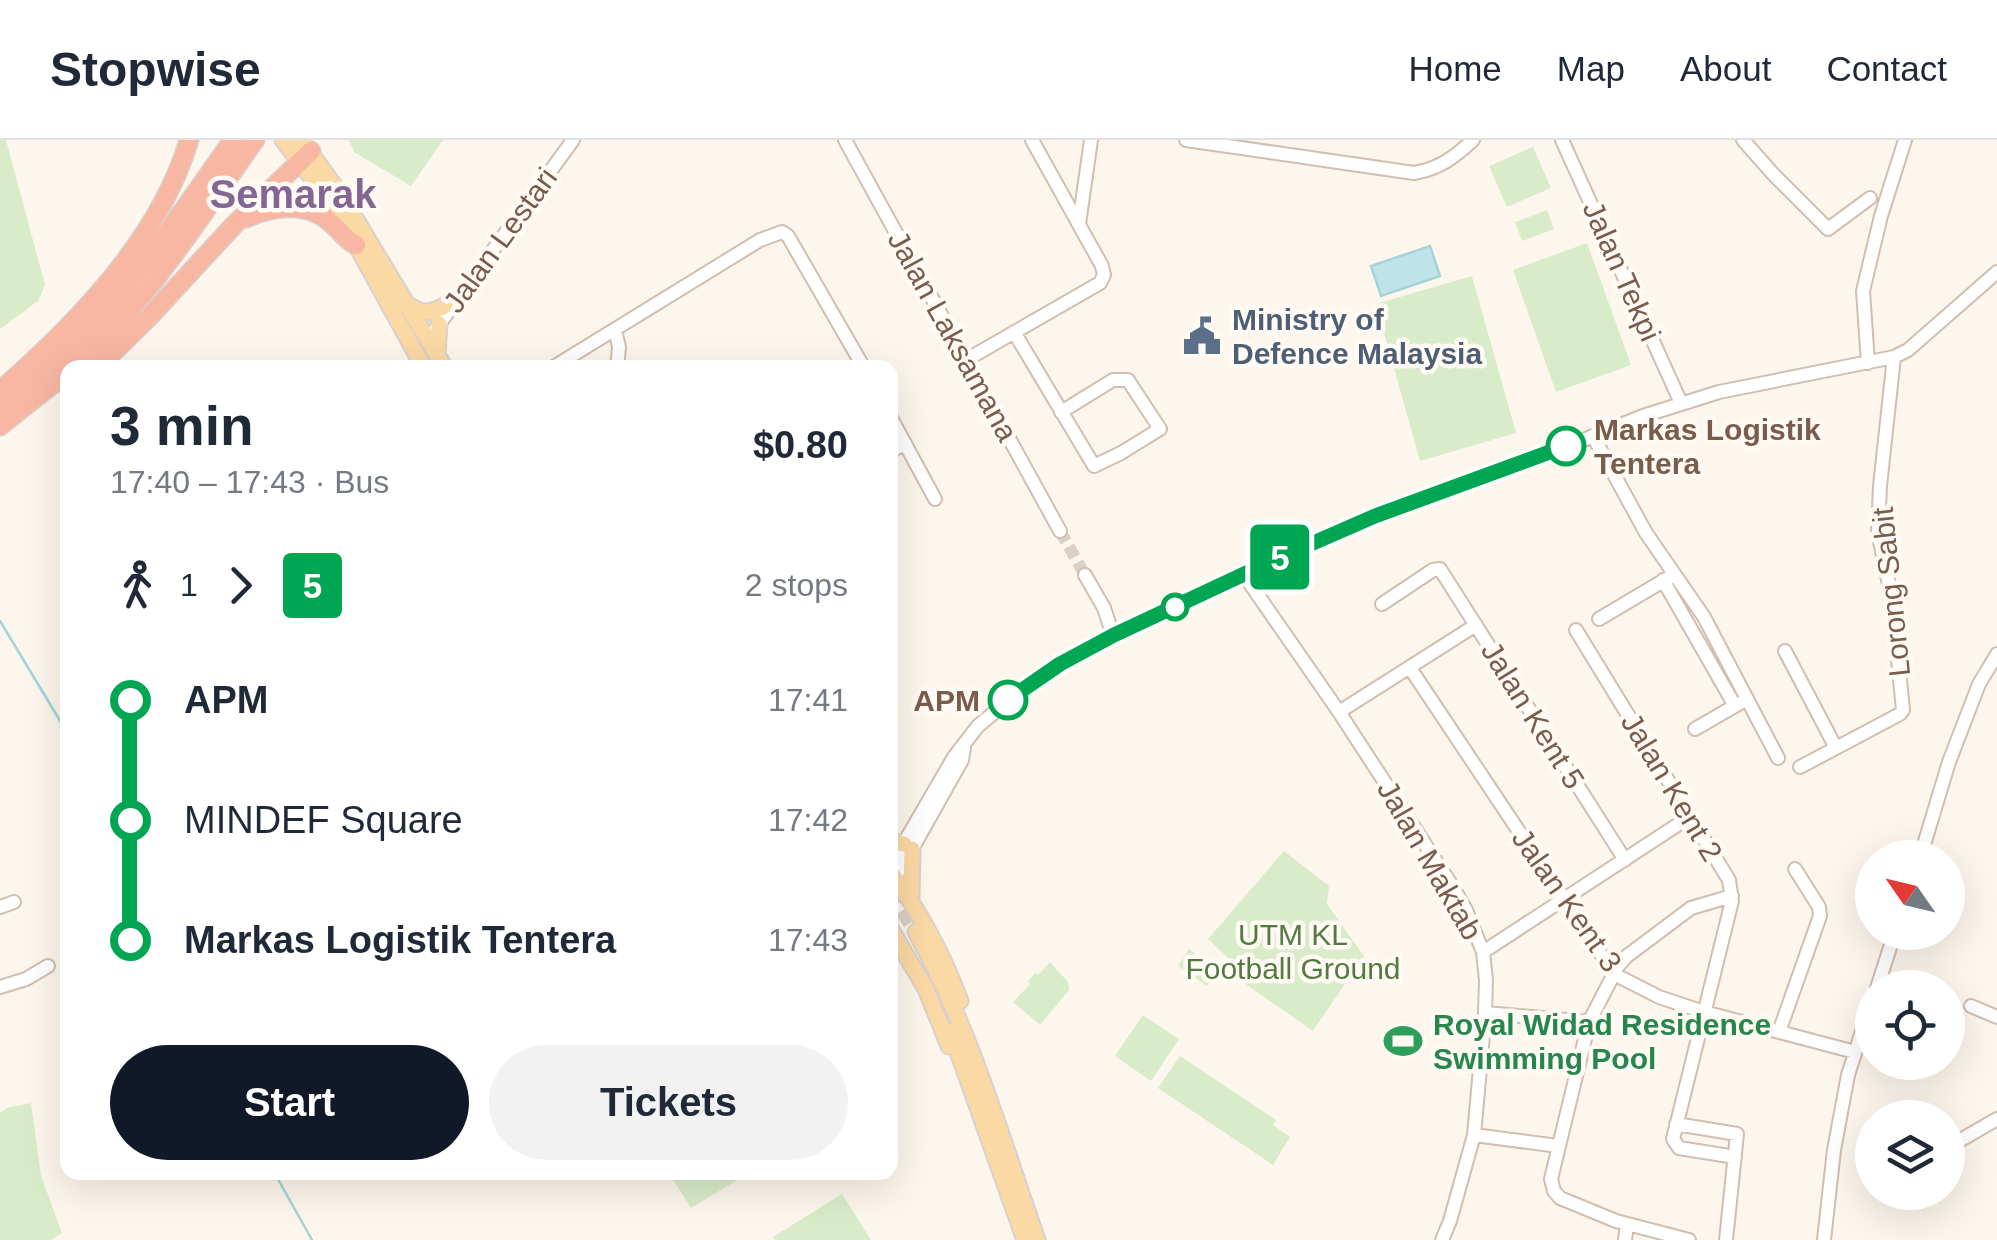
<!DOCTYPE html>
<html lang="en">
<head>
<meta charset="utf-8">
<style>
	:root { --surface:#fff; --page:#f2f2f3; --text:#1f2937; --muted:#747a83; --line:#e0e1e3; --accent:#111827 }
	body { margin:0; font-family:Arial,sans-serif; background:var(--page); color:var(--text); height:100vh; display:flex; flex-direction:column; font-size:38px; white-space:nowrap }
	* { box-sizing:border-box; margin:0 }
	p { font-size:32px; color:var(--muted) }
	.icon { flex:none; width:55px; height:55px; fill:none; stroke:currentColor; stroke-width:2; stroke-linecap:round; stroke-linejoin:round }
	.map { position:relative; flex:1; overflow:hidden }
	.sheet { position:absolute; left:60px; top:220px; width:838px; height:820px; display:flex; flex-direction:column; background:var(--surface); border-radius:20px; box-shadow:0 10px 40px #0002 }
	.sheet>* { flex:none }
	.badge { padding:0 20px; border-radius:8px; font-size:35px; line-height:65px }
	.needle { width:65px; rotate:304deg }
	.fabs { position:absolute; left:1855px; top:700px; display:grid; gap:20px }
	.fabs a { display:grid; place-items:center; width:110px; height:110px; border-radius:50%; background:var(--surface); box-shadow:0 10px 40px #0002; font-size:50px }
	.map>.badge { position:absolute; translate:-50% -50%; box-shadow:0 0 0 5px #fff }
	.legs { display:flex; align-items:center; gap:15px; height:110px; padding:0 50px; font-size:32px }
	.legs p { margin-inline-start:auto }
	.overview { display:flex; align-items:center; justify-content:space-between; height:170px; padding:0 50px }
	h1 { font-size:55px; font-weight:700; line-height:75px }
	.cta { display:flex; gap:20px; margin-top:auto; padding:20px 50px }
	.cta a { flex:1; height:115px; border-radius:60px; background:var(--accent); color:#fff; font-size:40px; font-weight:700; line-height:115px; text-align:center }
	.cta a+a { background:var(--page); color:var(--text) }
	ul { padding:0 50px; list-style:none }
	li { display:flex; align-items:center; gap:35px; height:120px; font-size:38px }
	li i { display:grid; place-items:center; width:15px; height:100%; margin:0 12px; background:currentColor }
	li i::after { content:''; width:25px; height:25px; margin:-12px; border:8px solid; border-radius:50%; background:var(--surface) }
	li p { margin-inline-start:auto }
	li:first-child i { background:linear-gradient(#0000 50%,currentColor 0) }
	li:last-child i { background:linear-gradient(currentColor 50%,#0000 0) }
	header { display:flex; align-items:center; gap:60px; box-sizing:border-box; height:140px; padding:0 50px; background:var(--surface); border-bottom:2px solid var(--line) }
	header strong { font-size:48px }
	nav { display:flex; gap:55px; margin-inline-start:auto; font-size:35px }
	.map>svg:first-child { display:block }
	.green { fill:#d8ecc9 }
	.water { fill:#bfe3e8; stroke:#a5d3da; stroke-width:2.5 }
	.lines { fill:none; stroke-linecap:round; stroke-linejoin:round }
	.stream { stroke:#a5d3da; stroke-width:2.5 }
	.minor-tunnel { stroke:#dcd0c4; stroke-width:12; stroke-dasharray:12 6; stroke-linecap:butt }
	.major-tunnel { stroke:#dcd0c4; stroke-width:15; stroke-dasharray:15 8; stroke-linecap:butt }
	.minor-casing { stroke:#d1beb0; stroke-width:16 }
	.major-casing { stroke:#dad1cd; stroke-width:19 }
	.highway-casing { stroke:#dad1cd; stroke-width:21 }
	.minor { stroke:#fff; stroke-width:12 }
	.major { stroke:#fbd9a5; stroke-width:15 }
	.highway { stroke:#f7b7a3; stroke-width:18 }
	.line-1-casing { stroke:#fff; stroke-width:22 }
	.line-1 { stroke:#00a651; stroke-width:15 }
	.stop-1-dot { fill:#fff; stroke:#00a651; stroke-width:5 }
	.labels { text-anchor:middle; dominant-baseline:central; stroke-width:9; stroke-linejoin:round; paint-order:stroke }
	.street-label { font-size:30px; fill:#7a5c4d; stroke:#fffaf3 }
	.service-label { font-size:30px; font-weight:bold; fill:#4e5e75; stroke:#fffaf3; text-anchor:start }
	.stop-label { font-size:30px; font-weight:bold; fill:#7a5c4d; stroke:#fffaf3; text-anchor:start }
	.park-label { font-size:30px; fill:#537a41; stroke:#fffaf3 }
	.leisure-label { font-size:30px; font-weight:bold; fill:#27864d; stroke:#fffaf3; text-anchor:start }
	.district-label { font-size:40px; font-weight:bold; fill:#846695; stroke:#fffaf3 }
</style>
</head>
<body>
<header>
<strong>Stopwise</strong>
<nav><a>Home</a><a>Map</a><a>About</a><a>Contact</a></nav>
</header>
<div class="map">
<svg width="1997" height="1100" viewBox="0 0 1997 1100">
	<rect width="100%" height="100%" fill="#fdf6ec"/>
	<path class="green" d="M0,0H6L45,145L38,161L0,189Z
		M349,0H443L411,46L354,12Z
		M1533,7L1551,48L1507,67L1489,26Z
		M1547,70L1554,89L1522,101L1515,82Z
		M1587,103L1631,225L1556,252L1513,130Z
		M1472,136L1516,293L1420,321L1376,164Z
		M1284,711L1329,746L1327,764L1364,816L1313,891L1237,838L1240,829L1208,799Z
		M1189,809L1218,830L1207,846L1178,826Z
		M1050,822L1068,842L1069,850L1040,885L1013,862L1030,844L1028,841L1035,833L1038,835Z
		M1143,875L1179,899L1151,941L1115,916Z
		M1180,916L1276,980L1273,985L1290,997L1273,1025L1158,948Z
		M31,963L41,1036L62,1093L51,1100H0V973L9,967Z
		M669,1033H749L691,1068Z
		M842,1054L871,1100H775L773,1097Z"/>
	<path class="water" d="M1430,106L1440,136L1381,156L1371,126Z"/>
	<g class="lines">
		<path class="stream" d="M0,481L68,594
			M274,1032L312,1100"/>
		<path class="minor-tunnel" d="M1060,391L1085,435"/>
		<path class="major-tunnel" d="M890,751L916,792"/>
		<g class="minor-casing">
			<path id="minor" d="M845,0L1060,391
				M1186,0L1414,33C1439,29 1455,17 1473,0
				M1562,0L1681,263
				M1743,0L1774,35L1828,89L1870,58
				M1079,84L1091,0
				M435,190L573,0
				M615,190L619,207L617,228
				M1014,192L1094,326L1121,313L1160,289L1128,240H1113L1061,272
				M966,220L1100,143L1104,135L1102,126L1032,0
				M1868,223L1863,151L1881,76L1905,0
				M552,228L760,100L782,92L788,96L864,228
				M890,276L935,359
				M1593,296L1646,393L1704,477L1778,618
				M890,312L905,303
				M1085,435L1104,468L1113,495
				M1244,435L1339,572L1451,744L1466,770L1483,812L1486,840L1485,873L1474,995L1450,1081L1442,1100
				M1663,440L1735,566
				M1382,464L1433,430L1440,429L1625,720
				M1599,479L1668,438
				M1576,490L1729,740L1732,761L1673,999L1679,1008L1735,1017
				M1785,511L1836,608
				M1410,528L1614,834L1659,857L1704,872L1855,912
				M1339,572L1476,485
				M1695,589L1740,563
				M1800,627L1900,574L1903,570L1892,459L1878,392L1880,346L1894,217
				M1920,718L1949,622L1979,544L1997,514
				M890,727L954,617L978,586L1018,553L1060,524L1113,495L1272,421L1375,377L1541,317L1643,276L1719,252L1894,217L1908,210L1997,132
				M891,743L912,709L962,620L964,608
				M0,767L14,762
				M1483,812L1691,676
				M0,847L26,839L48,826
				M1877,848L1895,792
				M1971,866L1997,877
				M1485,873L1589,882
				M1779,892L1820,776L1819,767L1795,729
				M1676,984L1737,994L1726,1100
				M1474,995L1558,1006
				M1952,1005L1997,979
				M1625,1100L1627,1084
				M1689,1100L1616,1081L1560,1058L1554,1051L1551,1039L1589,882L1618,826L1627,816L1691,768L1732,756
				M1824,1100L1834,1010L1848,935L1872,860"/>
		</g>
		<g class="major-casing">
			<path id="major" d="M283,0L331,63L348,90L424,228
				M301,0L341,55L445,228
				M407,164C428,180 437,169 458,159
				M437,214L439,184
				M890,701L904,704
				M890,731C919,771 943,815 960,861
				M911,760L912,709
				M890,788L926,849L949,906
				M916,792C970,888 1001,997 1037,1100
				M951,892L1025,1100"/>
		</g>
		<g class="highway-casing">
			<path id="highway" d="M246,78C274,66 308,61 332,84C343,93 342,97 356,105
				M73,228C146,164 199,78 255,0
				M97,228L149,177L234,85L311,11
				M0,251C76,184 160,99 189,0
				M0,268C99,198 164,97 233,0
				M0,286L68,232"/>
		</g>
		<use href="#minor" class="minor"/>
		<use href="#major" class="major"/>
		<use href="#highway" class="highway"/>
	</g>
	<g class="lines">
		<g class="line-1-casing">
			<path id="line-1" d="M1008,560L1060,524L1114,495L1272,421L1375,376L1566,306"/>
		</g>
		<use href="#line-1" class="line-1"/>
	</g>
	<defs>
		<g id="civic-bare" transform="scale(3)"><path d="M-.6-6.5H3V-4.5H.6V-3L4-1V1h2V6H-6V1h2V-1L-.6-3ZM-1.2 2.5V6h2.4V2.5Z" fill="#5c6f8a" stroke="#fffaf3" stroke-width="2.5" paint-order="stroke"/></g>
		<g id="stadium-bare" transform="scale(3)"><path d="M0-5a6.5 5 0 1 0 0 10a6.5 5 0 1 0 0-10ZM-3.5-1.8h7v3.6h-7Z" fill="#2e9e5b" stroke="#fffaf3" stroke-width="2.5" paint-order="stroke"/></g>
	</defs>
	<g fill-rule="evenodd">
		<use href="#civic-bare" x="1202" y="196"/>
		<use href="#stadium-bare" x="1403" y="901"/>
	</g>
	<g class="stop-1-dot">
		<circle cx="1566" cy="306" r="18"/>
		<circle cx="1175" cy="467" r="12"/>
		<circle cx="1008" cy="560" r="18"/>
	</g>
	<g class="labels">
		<g class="street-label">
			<text transform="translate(500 100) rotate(-54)">Jalan Lestari</text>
			<text transform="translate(1622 131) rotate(66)">Jalan Tekpi</text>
			<text transform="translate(953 196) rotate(61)">Jalan Laksamana</text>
			<text transform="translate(1891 452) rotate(-96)">Lorong Sabit</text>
			<text transform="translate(1533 575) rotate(58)">Jalan Kent 5</text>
			<text transform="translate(1672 647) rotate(59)">Jalan Kent 2</text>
			<text transform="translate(1430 720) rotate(60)">Jalan Maktab</text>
			<text transform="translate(1567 760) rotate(55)">Jalan Kent 3</text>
		</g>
		<g class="service-label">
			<text x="1232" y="179">Ministry of<tspan x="1232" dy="34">Defence Malaysia</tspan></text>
		</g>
		<g class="stop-label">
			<text x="1594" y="289">Markas Logistik<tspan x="1594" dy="34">Tentera</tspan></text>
			<text x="980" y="560" text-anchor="end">APM</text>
		</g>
		<g class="park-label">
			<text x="1293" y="794">UTM KL<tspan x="1293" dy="34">Football Ground</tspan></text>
		</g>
		<g class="leisure-label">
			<text x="1433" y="884">Royal Widad Residence<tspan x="1433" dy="34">Swimming Pool</tspan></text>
		</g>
		<g class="district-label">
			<text x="293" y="54">Semarak</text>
		</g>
	</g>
</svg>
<div class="fabs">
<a><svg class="needle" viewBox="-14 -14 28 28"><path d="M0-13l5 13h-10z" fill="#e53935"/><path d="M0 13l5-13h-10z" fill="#747a83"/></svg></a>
<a><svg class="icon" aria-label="locate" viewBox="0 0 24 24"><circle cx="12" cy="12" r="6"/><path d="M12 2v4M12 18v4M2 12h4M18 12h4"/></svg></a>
<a><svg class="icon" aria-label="layers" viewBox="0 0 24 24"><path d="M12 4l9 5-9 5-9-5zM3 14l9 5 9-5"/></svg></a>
</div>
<b class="badge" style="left:1280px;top:417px;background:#00a651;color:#fff">5</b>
<section class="sheet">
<div class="overview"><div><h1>3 min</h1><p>17:40 – 17:43 · Bus</p></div><b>$0.80</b></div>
<div class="legs"><svg class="icon" aria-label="walk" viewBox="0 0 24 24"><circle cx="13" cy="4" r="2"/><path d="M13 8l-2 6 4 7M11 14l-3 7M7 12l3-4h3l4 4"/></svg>1<svg class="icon" aria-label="forward" viewBox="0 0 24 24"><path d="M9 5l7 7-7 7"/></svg><b class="badge" style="background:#00a651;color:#fff">5</b><p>2 stops</p></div>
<ul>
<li><i style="color:#00a651"></i><b>APM</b><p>17:41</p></li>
<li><i style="color:#00a651"></i><span>MINDEF Square</span><p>17:42</p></li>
<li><i style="color:#00a651"></i><b>Markas Logistik Tentera</b><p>17:43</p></li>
</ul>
<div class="cta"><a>Start</a><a>Tickets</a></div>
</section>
</div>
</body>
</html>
